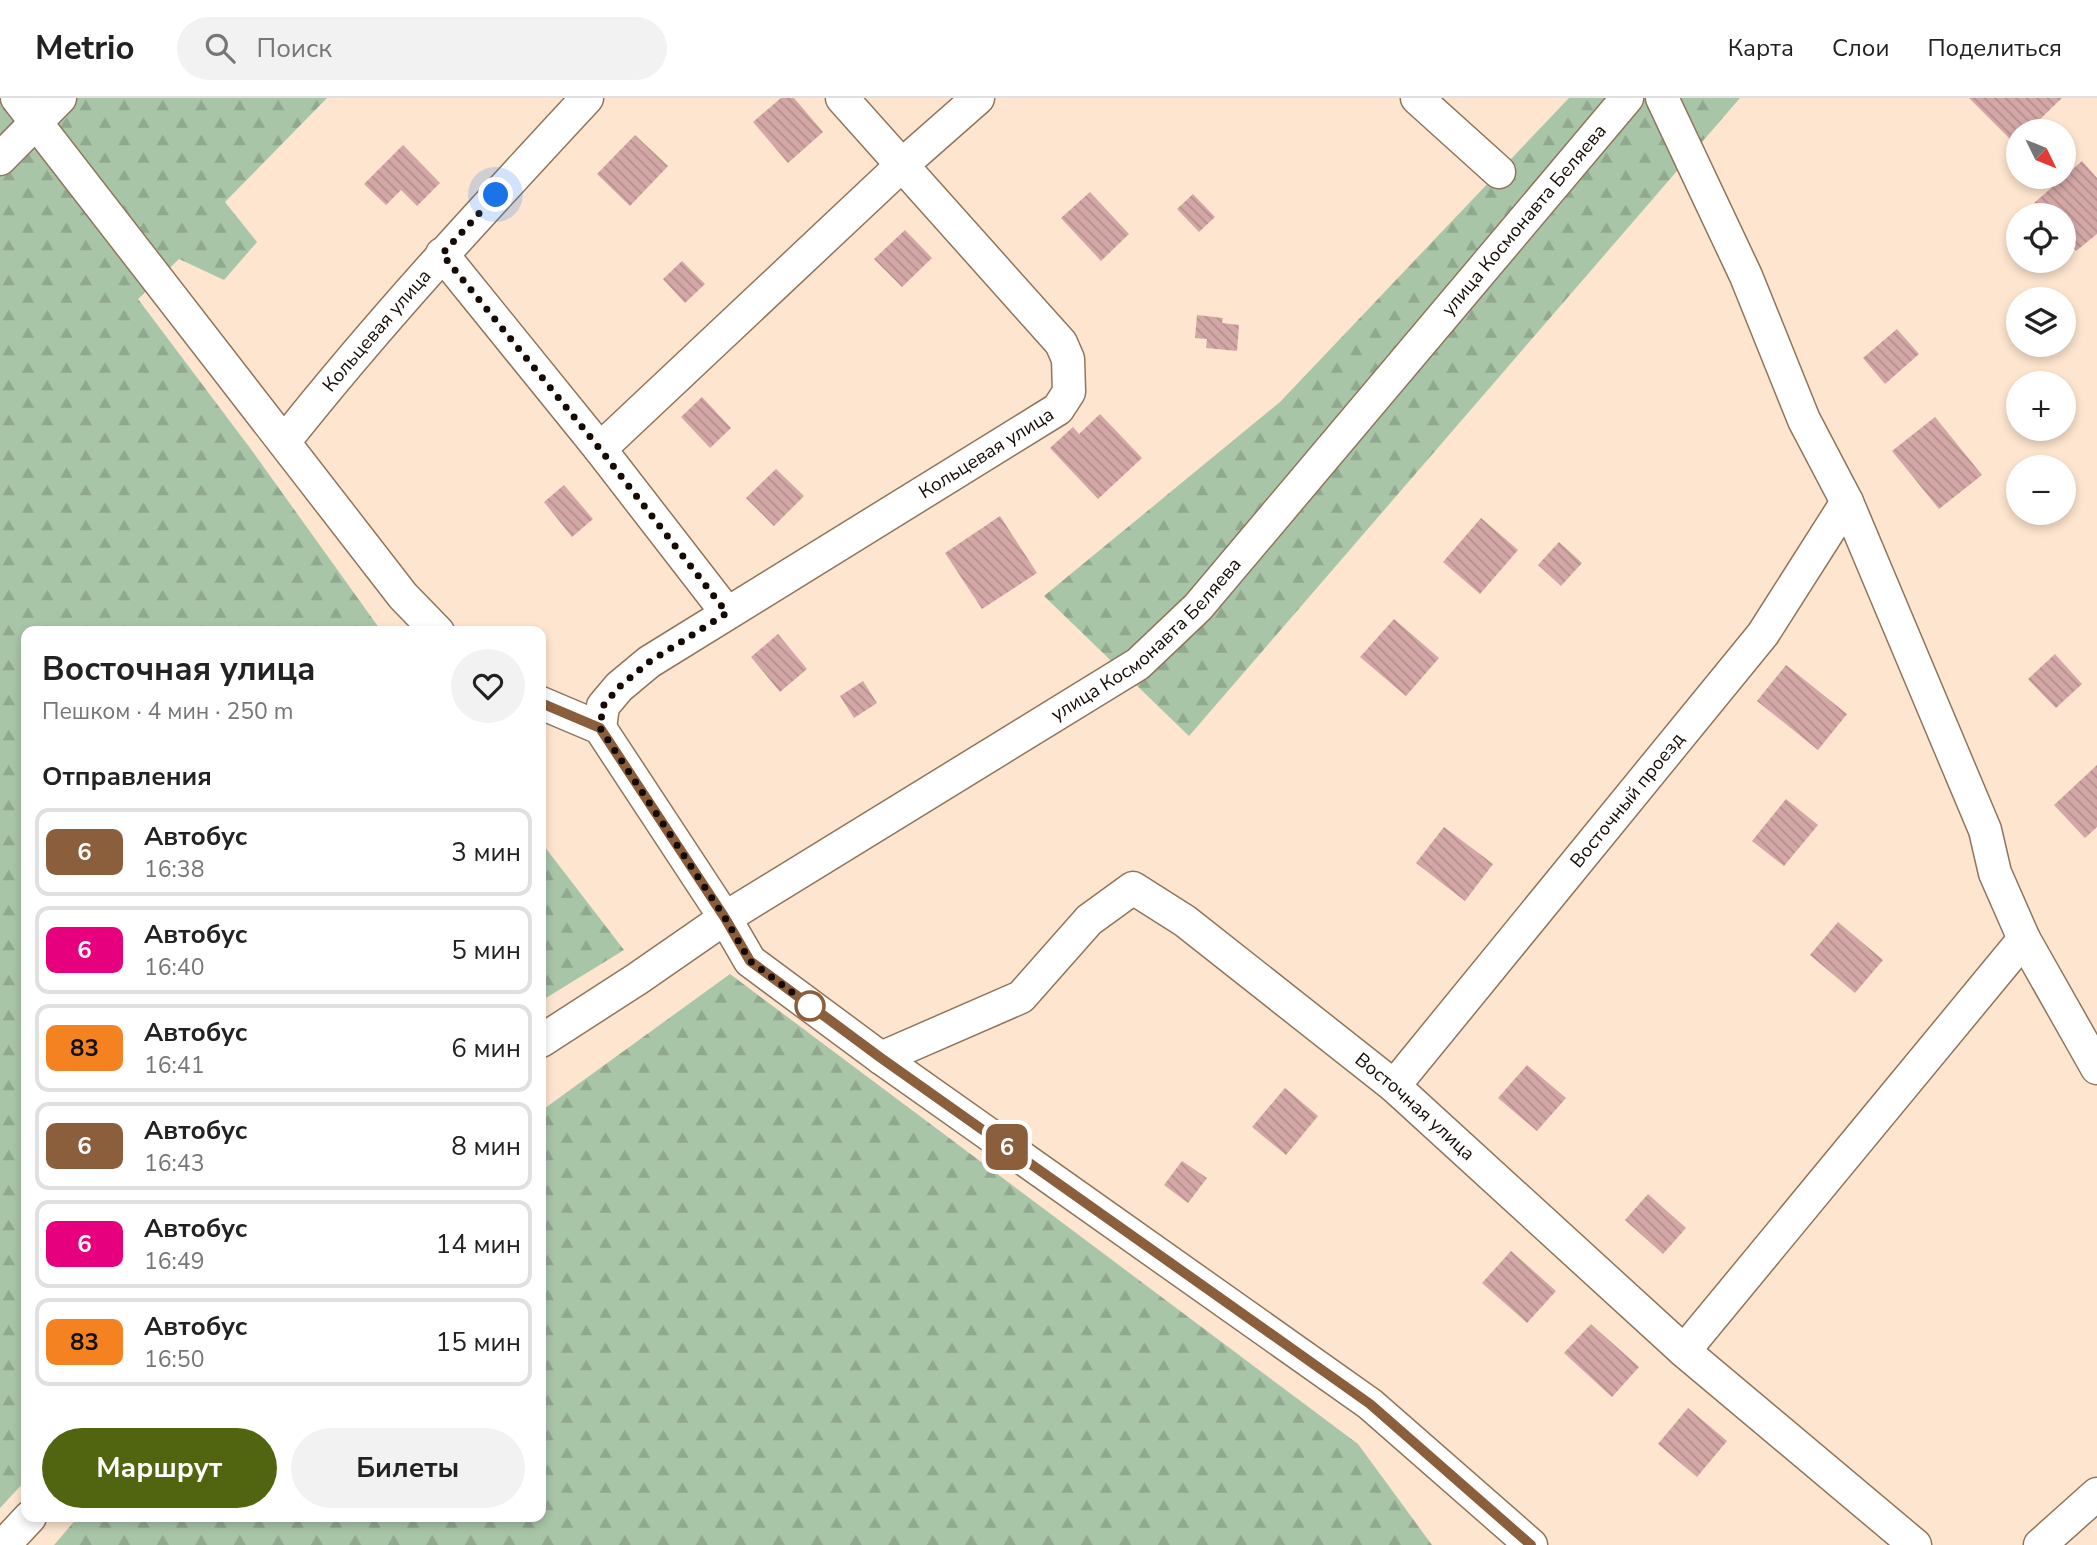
<!DOCTYPE html>
<html lang="ru">
<head>
<meta charset="utf-8">
<style>
	:root { --surface:#fff; --page:#f2f2f2; --text:#222; --muted:#767676; --line:#e0e0e0; --accent:#516511 }
	body { margin:0; font-family:"Nunito Sans",sans-serif; background:var(--page); color:var(--text); height:100vh; display:flex; flex-direction:column; font-size:26px; white-space:nowrap }
	* { box-sizing:border-box; margin:0 }
	p { font-size:23px; color:var(--muted) }
	.icon { flex:none; width:38px; height:38px; fill:none; stroke:currentColor; stroke-width:2; stroke-linecap:round; stroke-linejoin:round }
	.map { position:relative; flex:1; overflow:hidden }
	.sheet { position:absolute; left:21px; top:528px; width:525px; height:896px; display:flex; flex-direction:column; background:var(--surface); border-radius:14px; box-shadow:0 4px 10px #0003 }
	.sheet>* { flex:none }
	.badge { padding:0 14px; border-radius:10px; font-size:24px; line-height:46px }
	.needle { width:46px; rotate:133deg }
	.controls { position:absolute; left:2006px; top:21px; display:grid; gap:14px }
	.controls a { display:grid; place-items:center; width:70px; height:70px; border-radius:50%; background:var(--surface); box-shadow:0 4px 10px #0003; font-size:35px }
	.you { position:absolute; width:35px; height:35px; margin:-18px; border:5px solid #fff; border-radius:50%; background:#1a73e8; box-shadow:0 0 0 10px #1a73e833 }
	.map>.badge { position:absolute; translate:-50% -50%; box-shadow:0 0 0 4px #fff }
	h2 { padding:0 21px; font-size:26px; line-height:63px }
	.round { display:grid; place-items:center; flex:none; width:74px; height:74px; border-radius:37px; background:var(--page) }
	.summary { display:flex; align-items:center; justify-content:space-between; height:119px; padding:0 21px }
	h1 { font-size:33px; font-weight:700; line-height:52px }
	.button { display:flex; gap:14px; margin-top:auto; padding:14px 21px }
	.button a { flex:1; height:80px; border-radius:42px; background:var(--accent); color:#fff; font-size:28px; font-weight:700; line-height:80px; text-align:center }
	.button a+a { background:var(--page); color:var(--text) }
	ul { padding:0; list-style:none }
	li { display:flex; align-items:center; gap:21px; height:88px; margin:0 14px 10px; padding:0 7px; border:4px solid var(--line); border-radius:14px }
	li div { flex:1 }
	li b { display:block; font-size:26px }
	li em { font-style:normal }
	li .badge { min-width:77px; font-weight:700; text-align:center }
	header { display:flex; align-items:center; gap:42px; box-sizing:border-box; height:98px; padding:0 35px; background:var(--surface); border-bottom:2px solid var(--line) }
	header strong { font-size:33px }
	nav { display:flex; gap:38px; margin-inline-start:auto; font-size:24px }
	.search { width:490px; height:63px; background:var(--page); display:flex; align-items:center; gap:18px; box-sizing:border-box; padding:0 24px; border-radius:38px; color:var(--muted); font-size:26px }
	.map>svg:first-child { display:block }
	.forest { fill:url(#forest-firs) }
	.building { fill:url(#building-back-hatch) }
	.lines { fill:none; stroke-linecap:round; stroke-linejoin:round }
	.minor-casing { stroke:#90755c; stroke-width:35 }
	.minor { stroke:#fff; stroke-width:32 }
	.line-casing { stroke:#fff; stroke-width:16 }
	.line { stroke:#8b5e3c; stroke-width:10 }
	.walk { stroke:#150b04; stroke-width:7; stroke-dasharray:0 12.6 }
	.stop-dot { fill:#fff; stroke:#8b5e3c; stroke-width:3.5 }
	.labels { text-anchor:middle; dominant-baseline:central; stroke-width:5; stroke-linejoin:round; paint-order:stroke }
	.street-label { font-size:19px; fill:#150b04; stroke:#fcf6f0 }
</style>
</head>
<body>
<header>
<strong>Metrio</strong>
<div class="search"><svg class="icon" aria-label="search" viewBox="0 0 24 24"><circle cx="10" cy="10" r="6"/><path d="M15 15l6 6"/></svg>Поиск</div>
<nav><a>Карта</a><a>Слои</a><a>Поделиться</a></nav>
</header>
<div class="map">
<svg width="2097" height="1447" viewBox="0 0 2097 1447">
	<defs>
		<pattern id="forest-firs" width="22" height="20" patternUnits="userSpaceOnUse" patternTransform="scale(1.75)"><rect width="22" height="20" fill="#a8c5a7"/><path d="M5 1l3.5 6h-7zM16 11l3.5 6h-7z" fill="#90a88e"/></pattern>
		<pattern id="building-back-hatch" width="6" height="6" patternUnits="userSpaceOnUse" patternTransform="scale(1.75)"><rect width="6" height="6" fill="#d3a7a5"/><path d="M-1 5l2 2M0 0l6 6M5-1l2 2" fill="none" stroke="#b48e8c"/></pattern>
	</defs>
	<rect width="100%" height="100%" fill="#fde5cf"/>
	<path class="forest" d="M0,0H327L225,104L257,144L224,182L179,161L138,201L250,350L382,534H26V1382L0,1410Z
		M1569,0H1740L1189,638L1044,498L1280,304Z
		M541,744L624,852L541,903Z
		M730,876L1358,1346L1432,1447H54L78,1419H541V1013Z"/>
	<path class="building" d="M781,0H794L823,34L788,65L753,24Z
		M1969,0H2062L2028,33H2018V44L2015,46Z
		M635,37L668,68L630,108L597,76Z
		M403,47L440,85L417,108L401,92L386,107L364,86Z
		M2082,63L2097,80V136L2076,153L2063,138V117H2045L2034,105Z
		M1090,94L1129,136L1101,163L1061,120Z
		M1193,96L1215,119L1199,134L1177,111Z
		M905,132L932,160L902,189L874,161Z
		M682,163L705,186L685,205L663,181Z
		M1197,217L1223,220L1222,225L1239,227L1237,253L1206,250L1207,241L1195,240Z
		M1897,231L1919,256L1885,286L1863,260Z
		M702,299L731,330L710,350L681,319Z
		M1100,316L1142,360L1098,401L1050,350L1073,329L1079,336Z
		M1935,319L1982,377L1939,411L1892,353Z
		M776,371L804,398L774,428L746,400Z
		M564,387L593,421L572,439L544,404Z
		M1000,418L1037,475L982,511L945,455Z
		M1481,420L1518,452L1480,496L1443,464Z
		M1559,444L1582,465L1561,488L1538,467Z
		M1394,521L1439,560L1406,598L1360,559Z
		M778,536L807,571L780,594L751,559Z
		M2055,556L2082,586L2056,610L2028,581Z
		M1786,567L1847,616L1818,652L1757,603Z
		M863,583L877,605L854,620L840,598Z
		M2097,667V729L2085,740L2054,707Z
		M1786,701L1818,727L1784,768L1752,743Z
		M1444,729L1493,766L1465,803L1416,765Z
		M1838,824L1883,862L1855,895L1810,857Z
		M1527,967L1566,1000L1537,1033L1498,1000Z
		M1285,990L1318,1018L1286,1057L1252,1029Z
		M1182,1063L1207,1080L1188,1105L1164,1087Z
		M1648,1096L1686,1130L1663,1156L1625,1122Z
		M1511,1153L1556,1193L1527,1225L1482,1185Z
		M1591,1226L1639,1269L1612,1299L1564,1255Z
		M1688,1310L1727,1343L1697,1379L1658,1346Z"/>
	<g class="lines">
		<g class="minor-casing">
			<g id="minor">
				<path d="M17,0L403,498L438,534"/>
				<path d="M1417,0L1499,74"/>
				<path d="M1662,0L1746,178L1804,322L1847,404L1985,732L1995,775L2024,841L2097,970"/>
				<path d="M0,61L60,0"/>
				<path d="M442,156L600,351L727,515"/>
				<path id="s1" d="M284,344C379,224 483,112 587,0"/>
				<path d="M600,351L902,67L978,0"/>
				<path d="M541,605L600,630L725,820L750,863L881,960L1370,1306L1531,1447"/>
				<path id="s2" d="M600,630L603,608L619,589L649,564L1058,311L1069,294L1068,261L1061,245L842,0"/>
				<path id="s3" d="M541,943L637,881L725,820L1138,566L1198,509L1627,0"/>
				<path id="s4" d="M881,960L1021,899L1089,822L1133,790L1185,823L1394,988L1684,1253L1915,1447"/>
				<path id="s5" d="M1394,988L1763,536L1847,404"/>
				<path d="M1684,1253L2024,841"/>
				<path d="M4,1447L30,1419"/>
				<path d="M2040,1447L2097,1396"/>
			</g>
		</g>
		<use href="#minor" class="minor"/>
	</g>
	<g class="lines">
		<g class="line-casing">
			<path id="line" d="M541,605L600,630L725,820L750,863L881,960L1370,1306L1531,1447"/>
		</g>
		<use href="#line" class="line"/>
		<path class="walk" d="M496,97L442,156L600,351L727,515L649,564L619,589L603,608L600,630L725,820L750,863L816,912L810,908"/>
	</g>
	<circle class="stop-dot" cx="810" cy="908" r="14"/>
	<g class="labels">
		<g class="street-label">
			<text stroke="none"><textPath href="#s3" startOffset="1295">улица Космонавта Беляева</textPath></text>
			<text stroke="none"><textPath href="#s1" startOffset="145">Кольцевая улица</textPath></text>
			<text stroke="none"><textPath href="#s2" startOffset="483">Кольцевая улица</textPath></text>
			<text stroke="none"><textPath href="#s3" startOffset="728">улица Космонавта Беляева</textPath></text>
			<text stroke="none"><textPath href="#s5" startOffset="369">Восточный проезд</textPath></text>
			<text stroke="none"><textPath href="#s4" startOffset="667">Восточная улица</textPath></text>
		</g>
	</g>
</svg>
<div class="controls">
<a><svg class="needle" viewBox="-14 -14 28 28"><path d="M0-13l5 13h-10z" fill="#e53935"/><path d="M0 13l5-13h-10z" fill="#767676"/></svg></a>
<a><svg class="icon" aria-label="locate" viewBox="0 0 24 24"><circle cx="12" cy="12" r="6"/><path d="M12 2v4M12 18v4M2 12h4M18 12h4"/></svg></a>
<a><svg class="icon" aria-label="layers" viewBox="0 0 24 24"><path d="M12 4l9 5-9 5-9-5zM3 14l9 5 9-5"/></svg></a>
<a>+</a>
<a>−</a>
</div>
<div class="you" style="left:496px;top:97px"></div>
<b class="badge" style="left:1007px;top:1049px;background:#8b5e3c;color:#fff">6</b>
<section class="sheet">
<div class="summary"><div><h1>Восточная улица</h1><p>Пешком · 4 мин · 250 m</p></div><a class="round"><svg class="icon" aria-label="heart" viewBox="0 0 24 24"><path d="M12 20l-8-8c-3-5 5-10 8-4 3-6 11-1 8 4z"/></svg></a></div>
<h2>Отправления</h2>
<ul>
<li><span class="badge" style="background:#8b5e3c;color:#fff">6</span><div><b>Автобус</b><p>16:38</p></div><em>3 мин</em></li>
<li><span class="badge" style="background:#e6007e;color:#fff">6</span><div><b>Автобус</b><p>16:40</p></div><em>5 мин</em></li>
<li><span class="badge" style="background:#f58220;color:#111">83</span><div><b>Автобус</b><p>16:41</p></div><em>6 мин</em></li>
<li><span class="badge" style="background:#8b5e3c;color:#fff">6</span><div><b>Автобус</b><p>16:43</p></div><em>8 мин</em></li>
<li><span class="badge" style="background:#e6007e;color:#fff">6</span><div><b>Автобус</b><p>16:49</p></div><em>14 мин</em></li>
<li><span class="badge" style="background:#f58220;color:#111">83</span><div><b>Автобус</b><p>16:50</p></div><em>15 мин</em></li>
</ul>
<div class="button"><a>Маршрут</a><a>Билеты</a></div>
</section>
</div>
</body>
</html>
